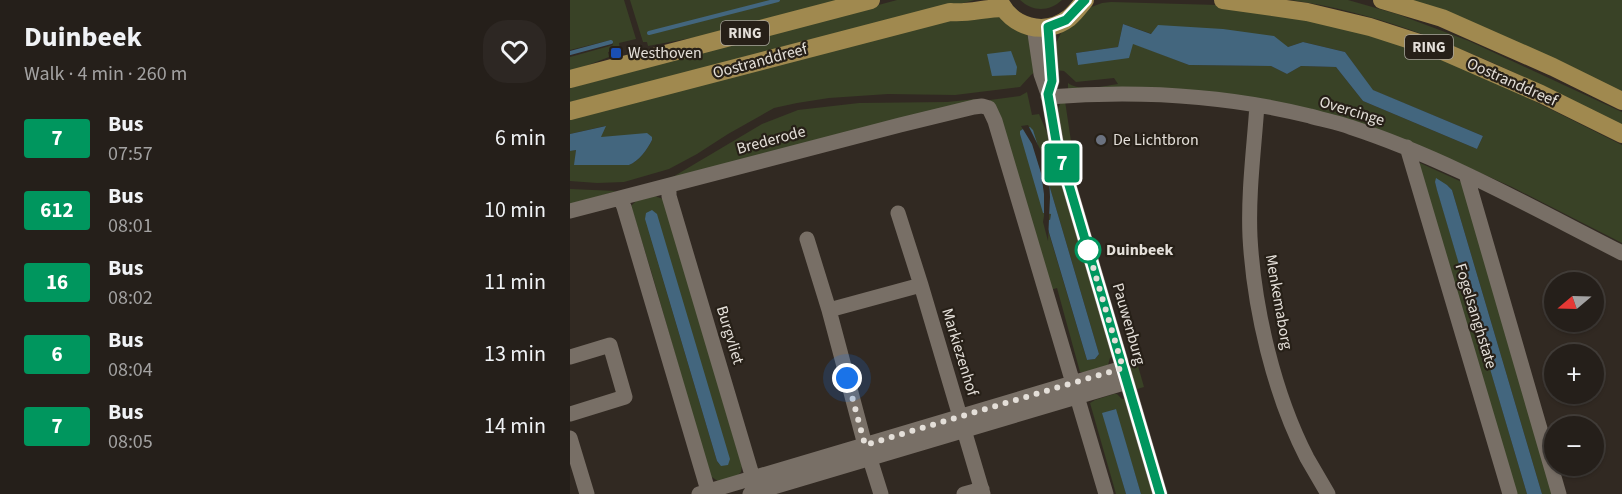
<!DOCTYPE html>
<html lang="en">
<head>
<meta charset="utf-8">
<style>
	:root { --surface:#251f1a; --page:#2d2723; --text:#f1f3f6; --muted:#a3a2a2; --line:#423d39 }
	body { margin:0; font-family:"Source Sans 3",sans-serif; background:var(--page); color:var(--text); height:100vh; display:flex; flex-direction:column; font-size:22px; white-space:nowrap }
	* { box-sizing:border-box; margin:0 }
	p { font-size:20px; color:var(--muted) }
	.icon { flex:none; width:33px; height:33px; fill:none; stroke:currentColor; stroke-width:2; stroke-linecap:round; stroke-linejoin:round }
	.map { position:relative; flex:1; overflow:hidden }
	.side { display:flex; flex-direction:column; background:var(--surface); width:570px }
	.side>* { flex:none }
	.badge { padding:0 12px; border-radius:4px; font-size:21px; line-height:39px }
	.needle { width:39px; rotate:251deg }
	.buttons { position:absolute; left:974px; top:272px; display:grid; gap:12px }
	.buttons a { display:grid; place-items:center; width:60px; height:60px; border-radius:50%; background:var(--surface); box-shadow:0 2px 4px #0004,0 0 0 2px var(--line); font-size:30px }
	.you { position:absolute; width:30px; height:30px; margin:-15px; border:4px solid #fff; border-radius:50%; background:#1a73e8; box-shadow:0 0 0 9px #1a73e833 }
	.map>.badge { position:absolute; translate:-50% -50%; box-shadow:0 0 0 3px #fff }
	.round { display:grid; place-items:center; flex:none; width:63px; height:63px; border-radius:24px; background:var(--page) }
	.summary { display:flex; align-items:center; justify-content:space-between; height:102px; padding:0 24px }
	h1 { font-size:28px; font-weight:700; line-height:45px }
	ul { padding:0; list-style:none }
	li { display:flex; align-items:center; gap:18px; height:72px; padding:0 24px }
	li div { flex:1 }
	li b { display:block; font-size:22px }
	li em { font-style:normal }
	li .badge { min-width:66px; font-weight:700; text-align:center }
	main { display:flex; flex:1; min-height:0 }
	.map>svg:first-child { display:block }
	.green { fill:#394226; fill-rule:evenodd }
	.water { fill:#43667e }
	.pier { fill:#312922 }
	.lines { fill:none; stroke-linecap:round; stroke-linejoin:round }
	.stream { stroke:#43667e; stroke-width:4 }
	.minor { stroke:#786f66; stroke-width:15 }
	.major { stroke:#a0894f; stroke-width:18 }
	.line-casing { stroke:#fff; stroke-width:14 }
	.line { stroke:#00965e; stroke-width:9 }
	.walk { stroke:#e4dfd9; stroke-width:6; stroke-dasharray:0 10.8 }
	.transit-dot { fill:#1a4fb4; stroke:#272018; stroke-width:2 }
	.worship-dot { fill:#6b7280; stroke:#272018; stroke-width:2 }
	.stop-dot { fill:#fff; stroke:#00965e; stroke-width:3 }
	.labels { text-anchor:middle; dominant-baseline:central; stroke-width:4.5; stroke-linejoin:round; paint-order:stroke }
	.shield { fill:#272018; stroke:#aba69f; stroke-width:1.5 }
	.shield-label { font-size:15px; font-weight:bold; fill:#e4dfd9 }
	.poi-label { font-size:16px; fill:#e4dfd9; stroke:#272018; text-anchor:start }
	.street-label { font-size:16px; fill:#e4dfd9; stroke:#272018 }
	.stop-label { font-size:16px; font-weight:bold; fill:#e4dfd9; stroke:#272018; text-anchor:start }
</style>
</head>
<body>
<main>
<section class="side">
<div class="summary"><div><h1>Duinbeek</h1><p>Walk · 4 min · 260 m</p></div><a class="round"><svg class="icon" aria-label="heart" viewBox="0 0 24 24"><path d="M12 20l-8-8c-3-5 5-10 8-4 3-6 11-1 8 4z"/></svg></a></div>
<ul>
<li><span class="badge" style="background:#00965e;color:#fff">7</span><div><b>Bus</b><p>07:57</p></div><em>6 min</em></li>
<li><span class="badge" style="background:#00965e;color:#fff">612</span><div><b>Bus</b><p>08:01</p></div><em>10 min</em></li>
<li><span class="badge" style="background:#00965e;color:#fff">16</span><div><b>Bus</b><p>08:02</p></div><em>11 min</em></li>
<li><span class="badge" style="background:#00965e;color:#fff">6</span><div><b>Bus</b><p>08:04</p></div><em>13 min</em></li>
<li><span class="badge" style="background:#00965e;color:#fff">7</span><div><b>Bus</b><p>08:05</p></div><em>14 min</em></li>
</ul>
</section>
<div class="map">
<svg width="1052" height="494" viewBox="0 0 1052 494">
	<rect width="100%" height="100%" fill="#312922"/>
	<path class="green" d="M0,0H54L66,39L49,43L50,49L38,52L39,57L0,72V57L43,45L41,40L0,50Z
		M60,0H276L154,32L78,46L77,42H73Z
		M327,0H405L0,102V88Z
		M450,0H492C479,12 463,12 450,0Z
		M721,0H778L827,14L899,41L1052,112V125C947,73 839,17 721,0Z
		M836,0H1052V92Z
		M541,2L648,5L743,19L856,52L936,87L1052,145V243L942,187L857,149L708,104L498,91V83C509,92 535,86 548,84L544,78L506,82L494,71L486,70L485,45L491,33L516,9L532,3ZM553,24L582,34L718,47L733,42L775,52L802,90L913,136L907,149L793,101L766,67L731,66L717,74L701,66L619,65L562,43L508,65L506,53L548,47Z
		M430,16L456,34L459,38L465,72L461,75L450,87L385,95L318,94L259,98L227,103L204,108L158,134L127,154L99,169L54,182L27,183L0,181V151L6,150L5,164L59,165C69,161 77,150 82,140L30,138L35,126L0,134V117L386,19Z
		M457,92L462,115L469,114L481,142L544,356L540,358L538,365L516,372H510L487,288L480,290L420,102V100L450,96ZM453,129L471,159L467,160L469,165L473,164L529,354L525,359L517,360L475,220H480L481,214Z
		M406,99L407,103L101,178L192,124L228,110L289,103L377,102Z
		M495,101L501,141L493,143L488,109L490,104Z
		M850,163L892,182L987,494H972L882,190L877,185L865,182L957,494H945L849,165Z
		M0,189L46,191L0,205Z
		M85,196L93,199L172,466L171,472L167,476L148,481L140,476L82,274L61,206L66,201ZM74,216L149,464L147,461Z
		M566,359L574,387L567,389L566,385L564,386L558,365L560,364L559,361Z
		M544,394H547L552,399L556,398L585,494H571L545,409L533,414L556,494H546L520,403L525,400Z"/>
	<path class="water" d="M553,24L581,34L588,25L653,29L704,36L718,47L733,42L775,52L803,90L913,136L907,149L793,101L766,67L731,66L717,74L701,66L619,65L563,44L559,58L508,65L506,53L548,47Z
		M441,51L447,67L446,75L422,76L417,54Z
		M36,126L31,137L77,133L82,137V140C77,150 69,161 59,165H4L6,150L0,151V134Z
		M460,127L463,130L472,159L468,161L469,165L473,164L529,354L525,359L517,360L475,219L480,220L481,214L473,213L450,134V131L453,129Z
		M866,178L877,185L882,190L972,494H957L867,190L865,182Z
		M82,210L87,214L160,459L158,465L151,466L147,461L75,219L76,213Z
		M546,409L571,494H556L532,413Z"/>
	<path class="pier" d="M458,125L471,151L479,178L480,197L478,241L473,222L474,216V194L471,173L462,144L451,126Z"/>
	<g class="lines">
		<path class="stream" d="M79,33L208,0
			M0,53L41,42"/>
		<path class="minor" d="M464,27L471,74L478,94L486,141L590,494
			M478,94L482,81L478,27
			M478,97C566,90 655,95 740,116C753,120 767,122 780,127C875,158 963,208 1052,253
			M687,105C684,149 678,193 680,237C684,309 704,394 737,458C744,470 751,482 758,494
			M837,147L940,494
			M896,174L989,494
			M99,186V196L185,485
			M50,198L54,207L139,494
			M0,211L330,125L404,107L412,106L419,108L425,121L536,494
			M328,213L351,285L413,494
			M237,239L259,310L295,445L300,459L311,494
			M259,310L351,285
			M0,357L40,345L55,397L0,414
			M0,438L17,494
			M129,494L553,368
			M180,494L557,382
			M394,494L412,489"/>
		<path class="major" d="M429,0C441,27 474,37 499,18C505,13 510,6 515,0
			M653,0L737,12L800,27L868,49L971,94L1052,134
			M812,0L872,18L983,67L1052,101
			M0,79L301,0
			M0,111L380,12C398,14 415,8 433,8"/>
	</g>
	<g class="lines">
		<g class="line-casing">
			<path id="line" d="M515,0L496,20L478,27L482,81L478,94L486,141L590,494"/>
		</g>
		<use href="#line" class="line"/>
		<path class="walk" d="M277,378L295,445L553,368L518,250"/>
	</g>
	<rect class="transit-dot" x="40" y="47" width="12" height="12" rx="3"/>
	<circle class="worship-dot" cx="531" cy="140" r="6"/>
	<circle class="stop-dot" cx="518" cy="250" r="12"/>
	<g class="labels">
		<g class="shield">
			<rect x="151" y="21" width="48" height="24" rx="4.5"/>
			<rect x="835" y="35" width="48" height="24" rx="4.5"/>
		</g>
		<g class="shield-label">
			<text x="175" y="33">RING</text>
			<text x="859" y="47">RING</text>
		</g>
		<g class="poi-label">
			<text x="58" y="53">Westhoven</text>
			<text x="543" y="140">De Lichtbron</text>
		</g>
		<g class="street-label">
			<text transform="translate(190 61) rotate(-15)">Oostranddreef</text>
			<text transform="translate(942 82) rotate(24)">Oostranddreef</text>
			<text transform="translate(782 111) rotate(17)">Overcinge</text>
			<text transform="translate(201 140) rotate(-15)">Brederode</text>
			<text transform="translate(709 302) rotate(80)">Menkemaborg</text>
			<text transform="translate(906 316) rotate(73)">Fogelsanghstate</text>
			<text transform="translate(559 324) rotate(74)">Pauwenburg</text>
			<text transform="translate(160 335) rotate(73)">Burgvliet</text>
			<text transform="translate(390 352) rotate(73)">Markiezenhof</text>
		</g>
		<g class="stop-label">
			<text x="536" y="250">Duinbeek</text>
		</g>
	</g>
</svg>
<div class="buttons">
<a><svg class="needle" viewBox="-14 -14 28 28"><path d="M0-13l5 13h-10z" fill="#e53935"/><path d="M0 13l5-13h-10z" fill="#a3a2a2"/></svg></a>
<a>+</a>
<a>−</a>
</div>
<div class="you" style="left:277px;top:378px"></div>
<b class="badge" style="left:492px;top:163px;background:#00965e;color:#fff">7</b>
</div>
</main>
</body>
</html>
